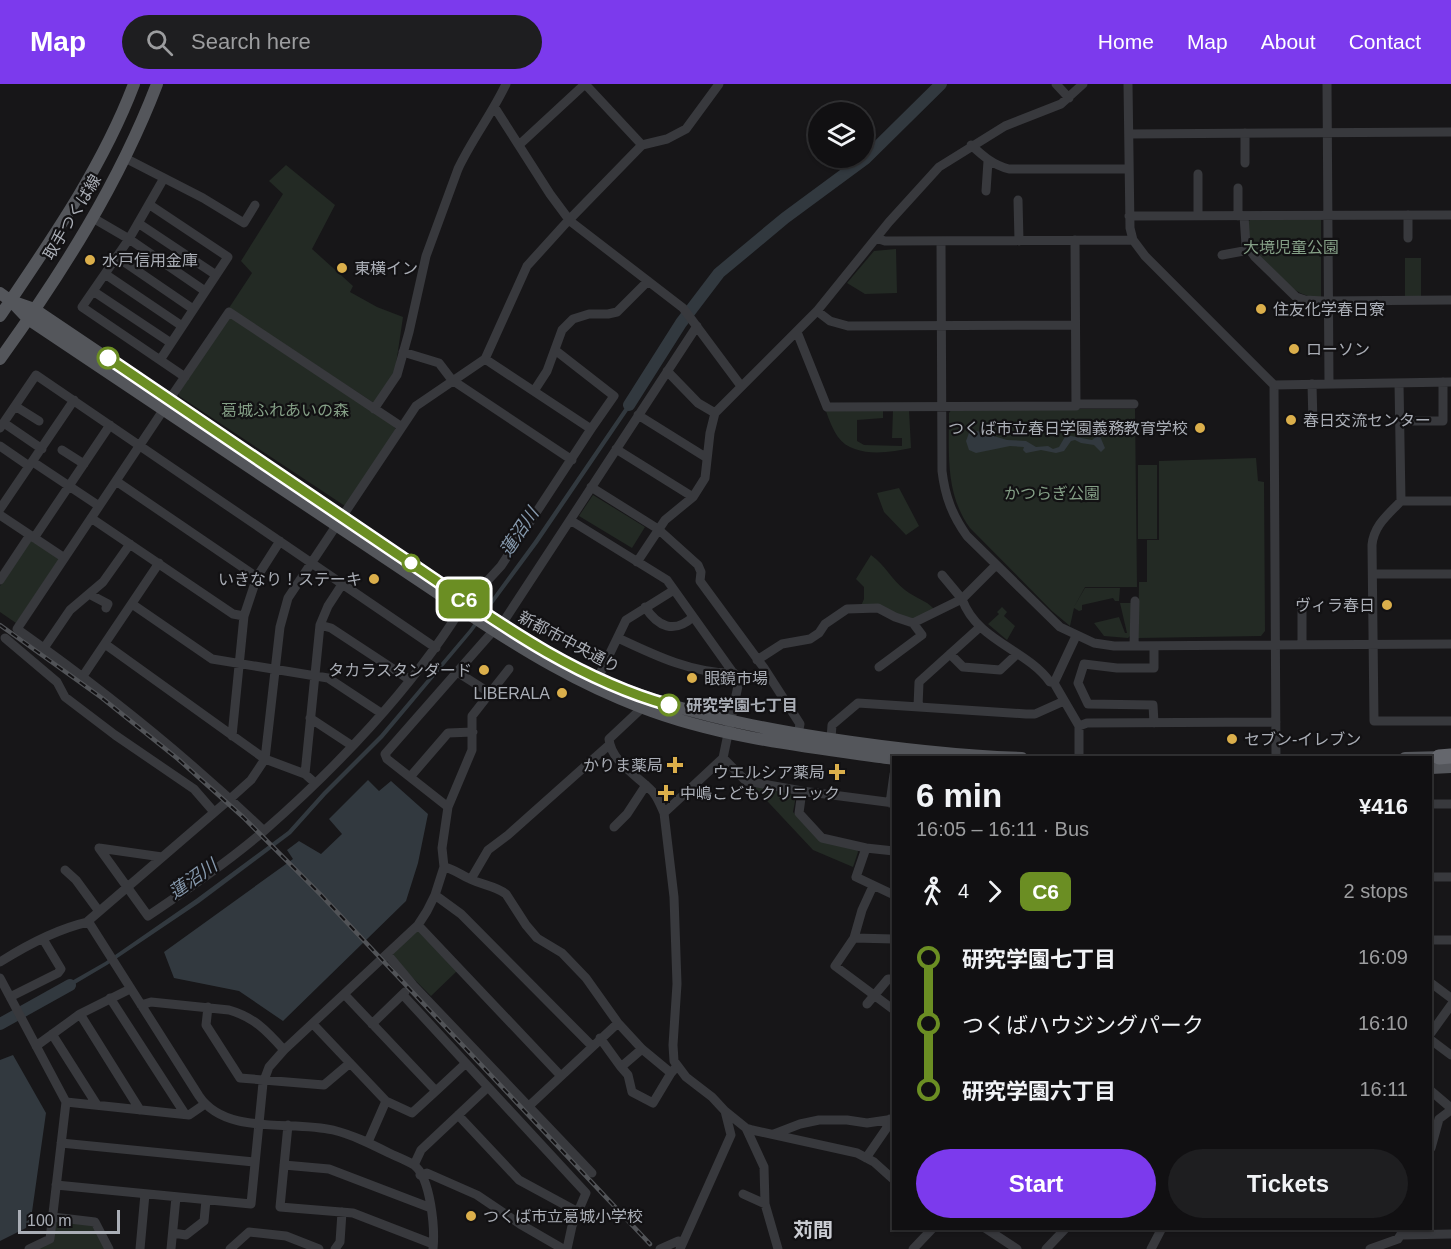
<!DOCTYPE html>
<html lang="en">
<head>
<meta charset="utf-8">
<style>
	:root { --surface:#111012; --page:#1e1e20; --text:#f1f3f6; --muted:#9c9d9f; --line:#303032; --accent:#7c3aed }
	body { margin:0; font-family:Arial,"Noto Sans JP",sans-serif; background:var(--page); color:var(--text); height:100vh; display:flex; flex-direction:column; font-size:22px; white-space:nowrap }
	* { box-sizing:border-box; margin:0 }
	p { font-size:20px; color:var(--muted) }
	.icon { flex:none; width:33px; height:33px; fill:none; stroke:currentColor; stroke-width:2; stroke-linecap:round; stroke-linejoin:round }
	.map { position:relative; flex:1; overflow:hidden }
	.panel { position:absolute; left:892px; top:672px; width:540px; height:474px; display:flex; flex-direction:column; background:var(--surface); border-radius:0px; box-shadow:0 2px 4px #0004,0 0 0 2px var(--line) }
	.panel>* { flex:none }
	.badge { padding:0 12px; border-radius:9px; font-size:21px; line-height:39px }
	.fabs { position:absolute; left:808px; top:18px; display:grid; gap:12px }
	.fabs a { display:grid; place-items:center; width:66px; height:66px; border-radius:50%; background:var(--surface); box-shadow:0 2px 4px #0004,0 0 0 2px var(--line); font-size:30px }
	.scale { position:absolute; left:18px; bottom:15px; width:102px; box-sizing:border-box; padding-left:6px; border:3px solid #aaaeb6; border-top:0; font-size:16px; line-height:21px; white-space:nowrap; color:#aaaeb6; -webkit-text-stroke:4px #121113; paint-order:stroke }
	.map>.badge { position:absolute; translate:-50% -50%; box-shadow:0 0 0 3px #fff }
	.legs { display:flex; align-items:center; gap:9px; height:66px; padding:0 24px; font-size:20px }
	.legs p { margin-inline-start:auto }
	.head { display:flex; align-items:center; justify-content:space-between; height:102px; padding:0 24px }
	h1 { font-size:33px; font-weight:800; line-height:45px }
	.button { display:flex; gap:12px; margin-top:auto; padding:12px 24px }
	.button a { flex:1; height:69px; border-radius:36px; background:var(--accent); color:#fff; font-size:24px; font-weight:800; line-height:69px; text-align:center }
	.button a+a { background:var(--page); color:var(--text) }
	ul { padding:0 24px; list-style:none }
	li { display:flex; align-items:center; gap:21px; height:66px; font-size:22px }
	li i { display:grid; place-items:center; width:9px; height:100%; margin:0 8px; background:currentColor }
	li i::after { content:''; width:15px; height:15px; margin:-8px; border:4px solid; border-radius:50%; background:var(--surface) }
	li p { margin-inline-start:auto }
	li:first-child i { background:linear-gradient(#0000 50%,currentColor 0) }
	li:last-child i { background:linear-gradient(currentColor 50%,#0000 0) }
	header { display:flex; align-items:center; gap:36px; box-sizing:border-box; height:84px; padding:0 30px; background:var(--accent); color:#fff }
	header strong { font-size:28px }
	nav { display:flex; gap:33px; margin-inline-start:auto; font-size:21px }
	.search { width:420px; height:54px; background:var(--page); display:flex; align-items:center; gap:15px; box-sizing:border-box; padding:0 21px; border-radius:33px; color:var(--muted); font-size:22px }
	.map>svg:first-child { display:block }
	.green { fill:#232a24 }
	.water { fill:#32393f }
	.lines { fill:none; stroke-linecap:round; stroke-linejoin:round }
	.river { stroke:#32393f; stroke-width:12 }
	.minor { stroke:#38393d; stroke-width:9 }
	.major { stroke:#54565b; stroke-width:12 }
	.highway { stroke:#65676d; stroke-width:15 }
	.rail-casing { stroke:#515357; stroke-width:4.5 }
	.rail { stroke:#121113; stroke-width:2; stroke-dasharray:7; stroke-linecap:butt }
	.line-1-casing { stroke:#fff; stroke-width:14 }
	.line-1 { stroke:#6b8e23; stroke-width:9 }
	.poi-dot { fill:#dbaf4b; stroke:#121113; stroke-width:2 }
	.stop-1-dot { fill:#fff; stroke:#6b8e23; stroke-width:3 }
	.labels { text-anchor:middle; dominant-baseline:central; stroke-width:4.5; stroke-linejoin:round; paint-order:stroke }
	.street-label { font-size:16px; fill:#aaaeb6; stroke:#121113 }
	.park-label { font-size:16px; fill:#849f86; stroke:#121113 }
	.poi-label { font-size:16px; fill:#aaaeb6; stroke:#121113; text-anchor:start }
	.stop-label { font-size:16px; font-weight:bold; fill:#aaaeb6; stroke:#121113; text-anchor:start }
	.water-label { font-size:18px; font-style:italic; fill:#8699ad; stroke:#121113 }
	.quarter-label { font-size:20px; font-weight:bold; fill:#cbcdd3; stroke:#121113 }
</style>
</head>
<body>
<header>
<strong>Map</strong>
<div class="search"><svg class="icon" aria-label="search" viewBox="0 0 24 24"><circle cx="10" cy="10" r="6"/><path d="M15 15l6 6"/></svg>Search here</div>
<nav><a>Home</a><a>Map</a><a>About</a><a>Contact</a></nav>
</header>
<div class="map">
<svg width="1451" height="1165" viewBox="0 0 1451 1165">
	<rect width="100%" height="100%" fill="#171618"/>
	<path class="green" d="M286,81L335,121L312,165L353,202L350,208L377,223L403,233L395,287L374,319L229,224L252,189L241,177L283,110L269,97Z
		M1321,134V214C1291,214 1273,185 1253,166L1250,161L1248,138L1251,135Z
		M896,165L897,209L865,210L847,199L874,167Z
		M1405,174H1421V213H1405Z
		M232,234L394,342L396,346L345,422L179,312V308L228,235Z
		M952,325H1135L1137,503H1085L1074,523L1085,504H1120L1119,517H1115L1113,514L1082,521V526L1079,527L1074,524L1070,542L1052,527L970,444C945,410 949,369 949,329Z
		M883,326V334L857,336V357L864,361L902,362V354H892L893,326H909L911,364C889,369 853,374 838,353C833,346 829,336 826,327Z
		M1256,374L1258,397L1264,398L1265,547L1261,552L1138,554L1139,498H1147V456H1159V377Z
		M1138,381H1157V455H1138Z
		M899,404L919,442L906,451L884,428L877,409Z
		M593,411L645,443L632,464L579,432Z
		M33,456L60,474L16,539L0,528V502L30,457Z
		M871,471C885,481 892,496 905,506C915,514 926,516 934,525L915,535L861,522L864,515V503L856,495Z
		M1120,519H1132L1130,552L1128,554L1104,552L1094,539L1119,533L1125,549H1127Z
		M1002,523L1007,528L1004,532L1015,542L1007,556L988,540L999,530L997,528Z
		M754,703L790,707L789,710L796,712L793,728L821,757L857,764L858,768L853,783L813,766Z
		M416,847L421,848L457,887L431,912L393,874V867Z
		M58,1136L91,1140L106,1165H36L54,1157L56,1138Z"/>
	<path class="water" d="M637,306L640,309L538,459L472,548L383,654L326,711L291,750L199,819L107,881L58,910L56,906L105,878L196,815L288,747L323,708L380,651L469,546L534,457Z
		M977,347L1007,356L1026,357L1036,363L1048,362L1053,365L1059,363L1066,351L1092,356L1099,350L1105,364L1101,368L1094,361L1081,359L1075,356L1071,357L1064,367L1056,369L1041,366L1026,369L1023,366L1024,363L1010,362L976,369L969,366L966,357L969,349Z
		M368,696L379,707L391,697L428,730L418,779L406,817L283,937L239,907L174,894L164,868L293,775L287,766L299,757L321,770L342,750L329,735Z
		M13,971L46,1029L30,1142L0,1157V976Z"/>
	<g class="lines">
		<path class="river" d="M629,321L681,239L719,189L785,134L865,75L941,0
			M0,940L70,901"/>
		<path class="minor" d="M585,0L642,61
			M1056,0L1069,14
			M1128,0L1130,144L1133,156L1145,172L1274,301L1276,674
			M1327,0L1329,300
			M495,24L550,110L570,137L683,224L741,302
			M1129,50L1451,48
			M519,61L585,0
			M971,61C983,72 993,81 1009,85H1128
			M125,74L164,94L129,155L82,223L185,293
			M1245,79V49
			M164,94L203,114L244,139L255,121
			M1238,104V132
			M986,107L988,77
			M1018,116L1019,157
			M150,121L228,173L160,276
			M1129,132L1451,131
			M1198,132V90
			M1244,132L1246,161L1255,173L1296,213L1305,216L1323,217L1451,216
			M93,134L129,155L205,207
			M138,139L216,191
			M876,154L885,157L1133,156
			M1408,154V131
			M941,157L942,387C945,412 952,431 967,452L1060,543L1094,559L1114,562L1451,560
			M1222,171L1249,166
			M117,173L193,225
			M105,190L182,242
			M93,207L171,259
			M817,227L830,237L848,242L1075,241
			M797,248L827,323L1076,322L1075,156
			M403,268L439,279L452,296L572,376
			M485,275L591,345L614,312L555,266
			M667,287L698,319L715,329
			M1399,299L1401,417
			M1312,300L1313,340
			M1274,301L1451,298
			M534,307L547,287L562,246L573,235L589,230H608L617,228L648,197
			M169,316L229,228L402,343
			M1076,320H1134
			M15,322L39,337
			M164,325L17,545C106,608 185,671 264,747
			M374,325L397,291L409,248L426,172L458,85C472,55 492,30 506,0
			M638,331L707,374
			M1400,337H1443V298
			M4,339L42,365
			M0,344L36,291L436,564
			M0,362L29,382
			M616,365L693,413
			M62,366L84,380
			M33,378L99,422
			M116,397L257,493
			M591,403L658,445L698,481L701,488L700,497L764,584L800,640L798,650
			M1451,417H1401C1388,431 1374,441 1372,461L1374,637H1451
			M0,425L74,316
			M0,431L63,473
			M91,434L233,530L244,532
			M570,436L667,496L739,597L723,674L664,729L674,813L677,900L673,961L674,977L686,993L712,1013L725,1027L731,1051L680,1165
			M34,454L110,341
			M637,478L665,436L693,413L705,394L710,349L715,329L817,227L889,138L939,83L1005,42L1061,20L1083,0
			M996,481L962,515C977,557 1026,565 1050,598L1054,599
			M1373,490H1451
			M0,496L30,451
			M89,510L108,520L106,524
			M1302,517V560
			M468,518L501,482L591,345
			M132,520L212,575L328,594L381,629
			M645,523C658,543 674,550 693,533
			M502,540L697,242
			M320,541L331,544L410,596
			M1076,552L1054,599L1079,642V674
			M5,554L57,598L65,613L115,651L194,705L214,728
			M618,554C654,571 693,590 734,589
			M105,560L265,675L305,690L315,699
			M1134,562L1135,517
			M1154,562V584H1117L1084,580L1078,599L1088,620L1153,621L1154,639
			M44,564L70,526L103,498L130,460
			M950,570L963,583L1000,586L1017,570
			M757,576L782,560L810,555L819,549L825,540L847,525L878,524L895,533L913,539L962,515L942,491
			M879,583L922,551L913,539
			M83,592L159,479
			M598,594L626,536L674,506
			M490,609L509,585
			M918,623L919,598L980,543
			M642,624L609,655C611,678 638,692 653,708C658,714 661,722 664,729
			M310,634L351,661
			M1079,642L1087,639L1276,638
			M232,652L244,532L257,493L280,457
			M831,655L832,641L858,619L1026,630H1035L1064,617
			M723,674L746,697L802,707L894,719
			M305,690L320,541L328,522L343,499
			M410,693L448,649L473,648
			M802,707L799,729L822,754L866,764L856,793L894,811
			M890,719L894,690
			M1431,720H1451
			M448,723L387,675L385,670L457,588
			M614,743L627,730L646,701
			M99,764L148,832C188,805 229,777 265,746C337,683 411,605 461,525
			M99,764L162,773
			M866,764L894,767
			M444,783C454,785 461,791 470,795C482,801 496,802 506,810L526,841L537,854L562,869L586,894L618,939L642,965L671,989L677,982
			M65,786L76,796L98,826
			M1431,793H1451
			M471,795L488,766L508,751L609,661
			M873,802L862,826L854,854L835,882L894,926
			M435,811L461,830L592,962
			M418,841L560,991
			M854,854L894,855
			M1431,856H1451
			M387,870L413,901L592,1089
			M0,878C27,861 57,845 88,838
			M0,894L66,1018L189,1031L205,1020
			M1431,899L1451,914
			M345,911L436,1007L412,1029L386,1017
			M403,911L586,1109L572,1142L567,1165
			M10,913L58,889L61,885L43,855
			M110,914L185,1030
			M867,920L888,895H894
			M141,921L151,918L229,926C254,933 267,947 284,966
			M208,923L206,941L240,994L324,1001L350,979
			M80,930L140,1026
			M313,940L386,1017L368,1058
			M372,940L405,908
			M1431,949L1451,921
			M52,950L97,1021
			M600,954L621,983
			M1431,956L1451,971
			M36,962L80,930L130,905
			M642,965L621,983L628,991L632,1008L653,1019L671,989
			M436,1007L466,979
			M1431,1007L1451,1024
			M529,1022L618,939
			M725,1027L746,1044L752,1046L857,1069L874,1078L894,1096
			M458,1031L519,1096L578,1128
			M288,1041L280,1123L353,1129L433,1160
			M746,1044L764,1083L765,1120L778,1165
			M774,1050L800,1040L819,1036H847L867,1039L894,1035
			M61,1059L254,1078
			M1431,1064L1439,1035L1451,1026
			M866,1074L886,1045L890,1035
			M284,1081L329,1085L431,1124
			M414,1081L421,1066L488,1003
			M420,1091L427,1089L477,1111L520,1140L563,1165
			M56,1101L251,1120L263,999L269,983L284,966L418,841L427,827L435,811L444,783L442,764L448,723L472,666V632L490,609L457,588L494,546
			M743,1110L765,1120
			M53,1133L95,1138L109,1165
			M985,1144L1017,1165
			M173,1149L186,1151L204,1137L206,1116
			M1402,1151L1451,1150
			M29,1165L50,1155L66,1018
			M140,1165L145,1110
			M171,1165L176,1113
			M230,1165L249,1148L286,1152L319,1165
			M335,1165L340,1158L342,1128
			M433,1165C435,1145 431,1094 414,1081C406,1076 397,1073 389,1069C371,1060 353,1051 333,1046C291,1036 226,1052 199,1012L88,837L231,714L251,696L265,675L280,543L288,514L416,322L485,275L527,182L566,139L642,61L667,55L686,45L719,0
			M660,1165L678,1157L683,1158
			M913,1165L933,1144
			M1046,1165L1066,1144
			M1151,1165L1162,1144
			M1370,1165L1398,1155L1403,1147"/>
		<path class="major" d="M0,209L11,217L28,235L469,530C523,566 579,600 641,623C721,654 809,663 894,675
			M11,217L34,225L502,540C534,560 566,581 601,596C672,626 747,642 824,654C890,664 955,672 1022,674
			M0,232C50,158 102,84 134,0
			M0,275C62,189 119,99 157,0
			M1405,674L1445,673
			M1431,684L1451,683"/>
		<path class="highway" d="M1439,673L1451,672"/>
		<g class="rail-casing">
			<path id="rail" d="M0,541L102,614L178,675L243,733L320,810L650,1160"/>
		</g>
		<use href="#rail" class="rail"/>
	</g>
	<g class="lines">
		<g class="line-1-casing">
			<path id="line-1" d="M108,274C204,339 300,404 397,470C482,527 568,593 669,621"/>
		</g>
		<use href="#line-1" class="line-1"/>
	</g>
	<g class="poi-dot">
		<circle cx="90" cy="176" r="6"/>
		<circle cx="342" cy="184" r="6"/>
		<circle cx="1261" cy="225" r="6"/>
		<circle cx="1294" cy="265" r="6"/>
		<circle cx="1291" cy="336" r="6"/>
		<circle cx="1200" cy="344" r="6"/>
		<circle cx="374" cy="495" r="6"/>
		<circle cx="1387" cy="521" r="6"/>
		<circle cx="484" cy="586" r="6"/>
		<circle cx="692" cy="594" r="6"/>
		<circle cx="562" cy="609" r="6"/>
		<circle cx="1232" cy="655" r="6"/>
		<path d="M672 672h6v6h6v6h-6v6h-6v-6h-6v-6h6z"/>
		<path d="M834 679h6v6h6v6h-6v6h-6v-6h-6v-6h6z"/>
		<path d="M663 700h6v6h6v6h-6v6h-6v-6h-6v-6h6z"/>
		<circle cx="471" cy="1132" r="6"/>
	</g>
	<g class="stop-1-dot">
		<circle cx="108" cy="274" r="10"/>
		<circle cx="411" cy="479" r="8"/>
		<circle cx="669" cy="621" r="10"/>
	</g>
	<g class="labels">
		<g class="street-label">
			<text transform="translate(72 133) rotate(-59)">取手つくば線</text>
			<text transform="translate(569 558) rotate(28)">新都市中央通り</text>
		</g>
		<g class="park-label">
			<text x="1291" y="163">大境児童公園</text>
			<text x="285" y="326">葛城ふれあいの森</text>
			<text x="1052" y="409">かつらぎ公園</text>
		</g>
		<g class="poi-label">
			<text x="102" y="176">水戸信用金庫</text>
			<text x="354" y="184">東横イン</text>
			<text x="1273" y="225">住友化学春日寮</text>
			<text x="1306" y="265">ローソン</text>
			<text x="1303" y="336">春日交流センター</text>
			<text x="1188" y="344" text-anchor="end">つくば市立春日学園義務教育学校</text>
			<text x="362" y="495" text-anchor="end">いきなり！ステーキ</text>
			<text x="1375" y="521" text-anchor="end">ヴィラ春日</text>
			<text x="472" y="586" text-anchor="end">タカラスタンダード</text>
			<text x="704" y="594">眼鏡市場</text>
			<text x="550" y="609" text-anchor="end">LIBERALA</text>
			<text x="1244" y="655">セブン-イレブン</text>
			<text x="663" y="681" text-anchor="end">かりま薬局</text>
			<text x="825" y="688" text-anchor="end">ウエルシア薬局</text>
			<text x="680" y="709">中嶋こどもクリニック</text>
			<text x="483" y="1132">つくば市立葛城小学校</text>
		</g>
		<g class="stop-label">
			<text x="686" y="621">研究学園七丁目</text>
		</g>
		<g class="water-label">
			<text transform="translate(519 448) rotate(-56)">蓮沼川</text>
			<text transform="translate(193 795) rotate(-35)">蓮沼川</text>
		</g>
		<g class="quarter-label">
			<text x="813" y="1146">苅間</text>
		</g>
	</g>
</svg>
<div class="fabs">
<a><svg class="icon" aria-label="layers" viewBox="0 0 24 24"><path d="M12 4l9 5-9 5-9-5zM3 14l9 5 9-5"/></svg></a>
</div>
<div class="scale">100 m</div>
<b class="badge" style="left:464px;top:515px;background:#6b8e23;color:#fff">C6</b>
<section class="panel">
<div class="head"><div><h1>6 min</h1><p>16:05 – 16:11 · Bus</p></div><b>¥416</b></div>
<div class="legs"><svg class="icon" aria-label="walk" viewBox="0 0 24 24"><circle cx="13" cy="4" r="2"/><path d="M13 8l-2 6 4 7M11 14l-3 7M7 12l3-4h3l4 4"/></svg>4<svg class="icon" aria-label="forward" viewBox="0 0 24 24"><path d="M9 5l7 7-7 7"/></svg><b class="badge" style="background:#6b8e23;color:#fff">C6</b><p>2 stops</p></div>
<ul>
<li><i style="color:#6b8e23"></i><b>研究学園七丁目</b><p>16:09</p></li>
<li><i style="color:#6b8e23"></i><span>つくばハウジングパーク</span><p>16:10</p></li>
<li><i style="color:#6b8e23"></i><b>研究学園六丁目</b><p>16:11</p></li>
</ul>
<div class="button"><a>Start</a><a>Tickets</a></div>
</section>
</div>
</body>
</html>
